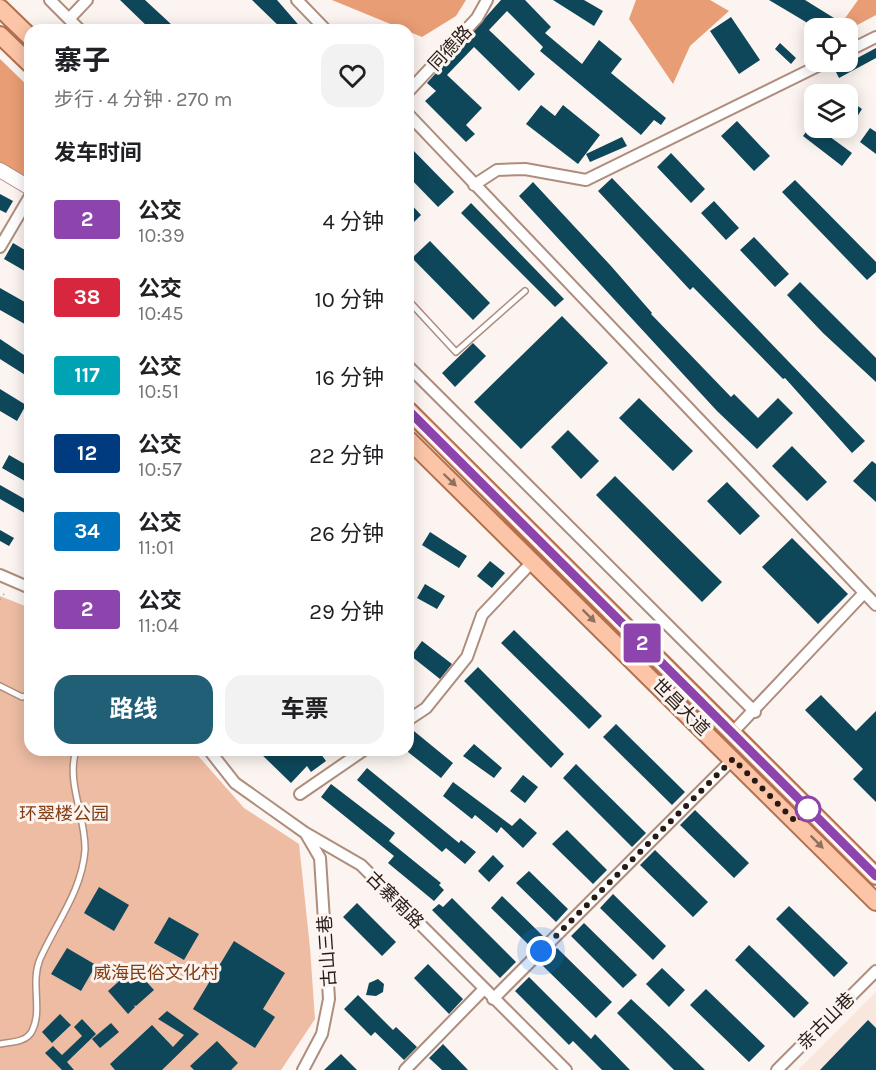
<!DOCTYPE html>
<html lang="zh">
<head>
<meta charset="utf-8">
<style>
	:root { --surface:#fff; --page:#f2f2f2; --text:#202124; --muted:#757577; --accent:#205f75 }
	body { margin:0; font-family:Karla,"Noto Sans SC",sans-serif; background:var(--page); color:var(--text); height:100vh; display:flex; flex-direction:column; font-size:22px; white-space:nowrap }
	* { box-sizing:border-box; margin:0 }
	p { font-size:20px; color:var(--muted) }
	.icon { flex:none; width:33px; height:33px; fill:none; stroke:currentColor; stroke-width:2; stroke-linecap:round; stroke-linejoin:round }
	.map { position:relative; flex:1; overflow:hidden }
	.side { position:absolute; left:24px; top:24px; width:390px; height:732px; display:flex; flex-direction:column; background:var(--surface); border-radius:18px; box-shadow:0 3px 15px #0003 }
	.side>* { flex:none }
	.badge { padding:0 12px; border-radius:4px; font-size:21px; line-height:39px }
	.buttons { position:absolute; left:804px; top:18px; display:grid; gap:12px }
	.buttons a { display:grid; place-items:center; width:54px; height:54px; border-radius:12px; background:var(--surface); box-shadow:0 3px 15px #0003; font-size:30px }
	.you { position:absolute; width:30px; height:30px; margin:-15px; border:4px solid #fff; border-radius:50%; background:#1a73e8; box-shadow:0 0 0 9px #1a73e833 }
	.map>.badge { position:absolute; translate:-50% -50%; box-shadow:0 0 0 3px #fff }
	h2 { padding:0 30px; font-size:22px; line-height:54px }
	.round { display:grid; place-items:center; flex:none; width:63px; height:63px; border-radius:18px; background:var(--page) }
	.headline { display:flex; align-items:center; justify-content:space-between; height:102px; padding:0 30px }
	h1 { font-size:28px; font-weight:700; line-height:45px }
	.cta { display:flex; gap:12px; margin-top:auto; padding:12px 30px }
	.cta a { flex:1; height:69px; border-radius:18px; background:var(--accent); color:#fff; font-size:24px; font-weight:700; line-height:69px; text-align:center }
	.cta a+a { background:var(--page); color:var(--text) }
	ul { padding:0; list-style:none }
	li { display:flex; align-items:center; gap:18px; height:78px; padding:0 30px }
	li div { flex:1 }
	li b { display:block; font-size:22px }
	li em { font-style:normal }
	li .badge { min-width:66px; font-weight:700; text-align:center }
	.map>svg:first-child { display:block }
	.built { fill:#f9e7de }
	.green { fill:#edbca3 }
	.forest { fill:#e99d75 }
	.building { fill:#0e475a }
	.lines { fill:none; stroke-linecap:round; stroke-linejoin:round }
	.service-casing { stroke:#af8d7d; stroke-width:8 }
	.minor-casing { stroke:#af8d7d; stroke-width:14 }
	.tertiary-casing { stroke:#af8d7d; stroke-width:16 }
	.primary-casing { stroke:#b1704e; stroke-width:20 }
	.path { stroke:#b2a9a4; stroke-width:1.5; stroke-dasharray:1.5 4.5; stroke-linecap:butt }
	.service { stroke:#fff; stroke-width:5 }
	.minor { stroke:#fff; stroke-width:10 }
	.tertiary { stroke:#fff; stroke-width:14 }
	.primary { stroke:#fdc5a8; stroke-width:16 }
	.oneway { fill:#92705e }
	.line-casing { stroke:#fff; stroke-width:14 }
	.line { stroke:#8e44ad; stroke-width:9 }
	.walk { stroke:#271a13; stroke-width:6; stroke-dasharray:0 10.8 }
	.stop-dot { fill:#fff; stroke:#8e44ad; stroke-width:3 }
	.labels { text-anchor:middle; dominant-baseline:central; stroke-width:6; stroke-linejoin:round; paint-order:stroke }
	.street-label { font-size:18px; fill:#271a13; stroke:#fbf4f0 }
	.park-label { font-size:18px; fill:#823d12; stroke:#fbf4f0 }
</style>
</head>
<body>
<div class="map">
<svg width="876" height="1070" viewBox="0 0 876 1070">
	<rect width="100%" height="100%" fill="#fbf4f0"/>
	<path class="built" d="M876,992V1070H798Z"/>
	<path class="green" d="M0,596L30,608V750H193L244,808L299,844L310,948L315,1019L281,1070H0Z"/>
	<path class="forest" d="M332,0H466L456,16L422,37Z
		M636,0H710L729,11L690,46L673,84L629,19Z
		M858,0H876V15L848,30L838,28Z
		M0,59L30,88V179L0,162Z"/>
	<path class="building" d="M120,0H145L172,25L168,30H151Z
		M252,0H277L303,30H283Z
		M501,0H525L551,27L545,33L582,64L599,40L622,59L611,73L666,118L661,125L654,120L641,135L540,51L543,47L507,11L489,30L535,74L519,91L474,47L447,75L482,108L466,125L475,134L466,142L425,101L436,91L427,83Z
		M553,0H584L603,11L594,26Z
		M769,0H805L834,18L827,28H816Z
		M731,17L760,60L739,74L710,31Z
		M780,43L796,58L791,64L775,49Z
		M876,48V58L839,78L835,70Z
		M848,99L862,109L853,123L848,119Z
		M541,105L555,116L563,105L600,135L578,164L526,124Z
		M737,121L770,156L754,171L721,136Z
		M813,123L814,128H818L852,153L842,166L803,136Z
		M870,128L876,132V154L860,142Z
		M622,137L627,146L590,162L586,154Z
		M408,145L454,192L438,207L408,176Z
		M671,153L705,189L691,203L657,167Z
		M612,178L865,441L852,453L785,378L783,379L693,287L690,290L598,191Z
		M795,180L876,262V272L867,280L782,192Z
		M533,182L611,266L652,313L651,314L731,397L734,394L758,418L778,398L793,413L757,449L717,411L519,196Z
		M0,194L13,201L6,213L0,210Z
		M408,201L421,215L408,228Z
		M714,201L739,228L726,240L701,213Z
		M471,203L564,299L555,307L461,213Z
		M754,237L789,274L775,287L740,250Z
		M430,241L490,303L473,320L412,258Z
		M13,243L30,253V274L4,259Z
		M800,282L876,358V382L823,333L787,295Z
		M0,288L30,305V327L0,310Z
		M562,316L608,363L521,449L474,402Z
		M0,339L30,359V378L0,359Z
		M473,343L486,356L455,387L442,373Z
		M0,389L26,405L17,421L0,411Z
		M639,398L693,451L673,471L619,418Z
		M568,430L599,461L581,479L551,447Z
		M792,446L827,482L807,501L772,466Z
		M9,455L30,467V484L2,468Z
		M872,461L876,464V502L853,481Z
		M615,476L722,582L702,602L596,495Z
		M727,482L760,516L740,535L707,501Z
		M0,485L30,502V516L0,499Z
		M0,530L14,538L9,546L0,541Z
		M430,532L467,556L459,568L422,545Z
		M792,538L848,594L818,624L762,567Z
		M490,561L505,573L492,588L477,576Z
		M425,584L445,596L437,609L417,598Z
		M514,630L602,716L589,729L501,643Z
		M422,641L452,664L440,679L411,656Z
		M478,667L564,754L551,768L464,681Z
		M821,695L856,731L876,711V802L853,779L863,769L805,710Z
		M616,724L685,792L672,805L603,737Z
		M409,727L453,763L441,778L408,752Z
		M474,744L502,768L494,778L463,756Z
		M257,750H318L326,761L311,772L307,766L291,783Z
		M576,764L646,833L632,847L563,778Z
		M367,768L459,843L461,840L476,852L465,864L446,848L442,852L357,780Z
		M523,775L538,787L525,803L510,791Z
		M453,782L512,826L520,818L537,833L523,848L501,827L497,833L475,815L472,819L443,796Z
		M331,784L395,833L389,841L441,883L439,885L444,890L434,901L388,863L394,856L321,797Z
		M695,810L749,863L734,878L680,825Z
		M567,830L607,870L593,884L552,844Z
		M655,850L708,902L693,917L640,865Z
		M493,855L504,866L489,882L478,871Z
		M529,871L568,909L556,922L516,883Z
		M99,887L129,905L114,931L84,913Z
		M613,894L666,946L653,960L600,908Z
		M502,896L543,936L531,947L491,908Z
		M452,898L516,962L500,978L432,910L439,904L443,907Z
		M357,903L396,942L382,956L343,917Z
		M789,906L848,963L834,977L776,919Z
		M169,917L199,934L184,960L154,943Z
		M584,923L637,975L623,988L571,936Z
		M234,941L285,973L263,1009L275,1017L255,1048L193,1009Z
		M749,945L809,1003L794,1018L735,960Z
		M67,948L96,965L81,991L51,974Z
		M557,948L612,1002L596,1018L541,964Z
		M428,964L463,999L449,1014L414,978Z
		M134,968L154,990L136,1006L134,1005L135,1007L128,1014L108,991Z
		M662,968L685,990L669,1007L646,984Z
		M529,977L591,1039L595,1034L630,1070H602L573,1041L569,1045L515,991Z
		M378,979L384,984L383,992L376,996L366,995L369,983Z
		M706,989L765,1046L749,1062L690,1005Z
		M358,995L393,1030L396,1027L417,1047L404,1060L375,1032L371,1036L344,1009Z
		M631,999L663,1029L705,1070H674L617,1013Z
		M167,1011L199,1034L162,1070H115L110,1064L152,1025L173,1047L184,1035L158,1019Z
		M60,1014L71,1025L52,1043L42,1032Z
		M82,1019L96,1034L67,1062L74,1070H62L45,1053L53,1046L62,1055L82,1036L74,1027Z
		M868,1020L876,1028V1070H820Z
		M111,1023L119,1032L100,1048L92,1039Z
		M217,1041L238,1063L231,1070H194L190,1066Z
		M443,1044L468,1070H442L429,1058Z
		M341,1054L357,1070H324Z"/>
	<g class="lines">
		<g class="service-casing">
			<path id="service" d="M408,300L456,352L525,291
				M0,686L22,697L30,695
				M0,1044C11,1042 27,1042 32,1031C43,1010 30,983 40,959C56,923 82,891 85,850C86,817 66,783 76,750"/>
		</g>
		<g class="minor-casing">
			<path id="minor" d="M50,0L80,30
				M297,0L326,30
				M69,19L87,0
				M848,51L876,37
				M408,92L477,18L487,0
				M408,114L876,605
				M474,185L497,170L525,169L586,180L826,62
				M0,247L30,196
				M408,366L755,712
				M0,575L30,588
				M408,720L426,708L467,657L482,615L533,561
				M732,733L863,594
				M209,750L235,783L304,832L361,865L566,1070
				M300,794L364,750
				M493,999L733,759
				M303,1070L322,1034L329,999L320,858L306,834
				M405,1070L483,990
				M777,1070L876,971"/>
		</g>
		<g class="tertiary-casing">
			<path id="tertiary" d="M0,170L30,188"/>
		</g>
		<g class="primary-casing">
			<path id="primary" d="M0,8L30,37
				M0,35L30,64
				M408,410L876,876
				M408,439L876,902"/>
		</g>
		<path class="path" d="M0,600L6,591"/>
		<use href="#service" class="service"/>
		<use href="#minor" class="minor"/>
		<use href="#tertiary" class="tertiary"/>
		<use href="#primary" class="primary"/>
	</g>
	<defs><path id="oneway-solid" d="M-6-.8H1V-3.2L6.5 0L1 3.2V.8H-6Z" transform="scale(1.5)"/></defs>
	<g class="oneway">
		<use href="#oneway-solid" transform="translate(450 480) rotate(44)"/>
		<use href="#oneway-solid" transform="translate(589 616) rotate(45)"/>
		<use href="#oneway-solid" transform="translate(817 842) rotate(45)"/>
	</g>
	<g class="lines">
		<g class="line-casing">
			<path id="line" d="M408,410L876,876"/>
		</g>
		<use href="#line" class="line"/>
		<path class="walk" d="M541,951L733,759L796,822L808,809"/>
	</g>
	<circle class="stop-dot" cx="808" cy="809" r="12"/>
	<g class="labels">
		<g class="street-label">
			<text transform="translate(450 48) rotate(-47)">同德路</text>
			<text transform="translate(681 707) rotate(45)">世昌大道</text>
			<text transform="translate(395 900) rotate(45)">古寨南路</text>
			<text transform="translate(327 951) rotate(-94)">古山三巷</text>
			<text transform="translate(826 1021) rotate(-45)">亲古山巷</text>
		</g>
		<g class="park-label">
			<text x="64" y="814">环翠楼公园</text>
			<text x="156" y="973">威海民俗文化村</text>
		</g>
	</g>
</svg>
<div class="buttons">
<a><svg class="icon" aria-label="locate" viewBox="0 0 24 24"><circle cx="12" cy="12" r="6"/><path d="M12 2v4M12 18v4M2 12h4M18 12h4"/></svg></a>
<a><svg class="icon" aria-label="layers" viewBox="0 0 24 24"><path d="M12 4l9 5-9 5-9-5zM3 14l9 5 9-5"/></svg></a>
</div>
<div class="you" style="left:541px;top:951px"></div>
<b class="badge" style="left:642px;top:643px;background:#8e44ad;color:#fff">2</b>
<section class="side">
<div class="headline"><div><h1>寨子</h1><p>步行 · 4 分钟 · 270 m</p></div><a class="round"><svg class="icon" aria-label="heart" viewBox="0 0 24 24"><path d="M12 20l-8-8c-3-5 5-10 8-4 3-6 11-1 8 4z"/></svg></a></div>
<h2>发车时间</h2>
<ul>
<li><span class="badge" style="background:#8e44ad;color:#fff">2</span><div><b>公交</b><p>10:39</p></div><em>4 分钟</em></li>
<li><span class="badge" style="background:#d7263d;color:#fff">38</span><div><b>公交</b><p>10:45</p></div><em>10 分钟</em></li>
<li><span class="badge" style="background:#00a3b4;color:#fff">117</span><div><b>公交</b><p>10:51</p></div><em>16 分钟</em></li>
<li><span class="badge" style="background:#003b80;color:#fff">12</span><div><b>公交</b><p>10:57</p></div><em>22 分钟</em></li>
<li><span class="badge" style="background:#0072bc;color:#fff">34</span><div><b>公交</b><p>11:01</p></div><em>26 分钟</em></li>
<li><span class="badge" style="background:#8e44ad;color:#fff">2</span><div><b>公交</b><p>11:04</p></div><em>29 分钟</em></li>
</ul>
<div class="cta"><a>路线</a><a>车票</a></div>
</section>
</div>
</body>
</html>
